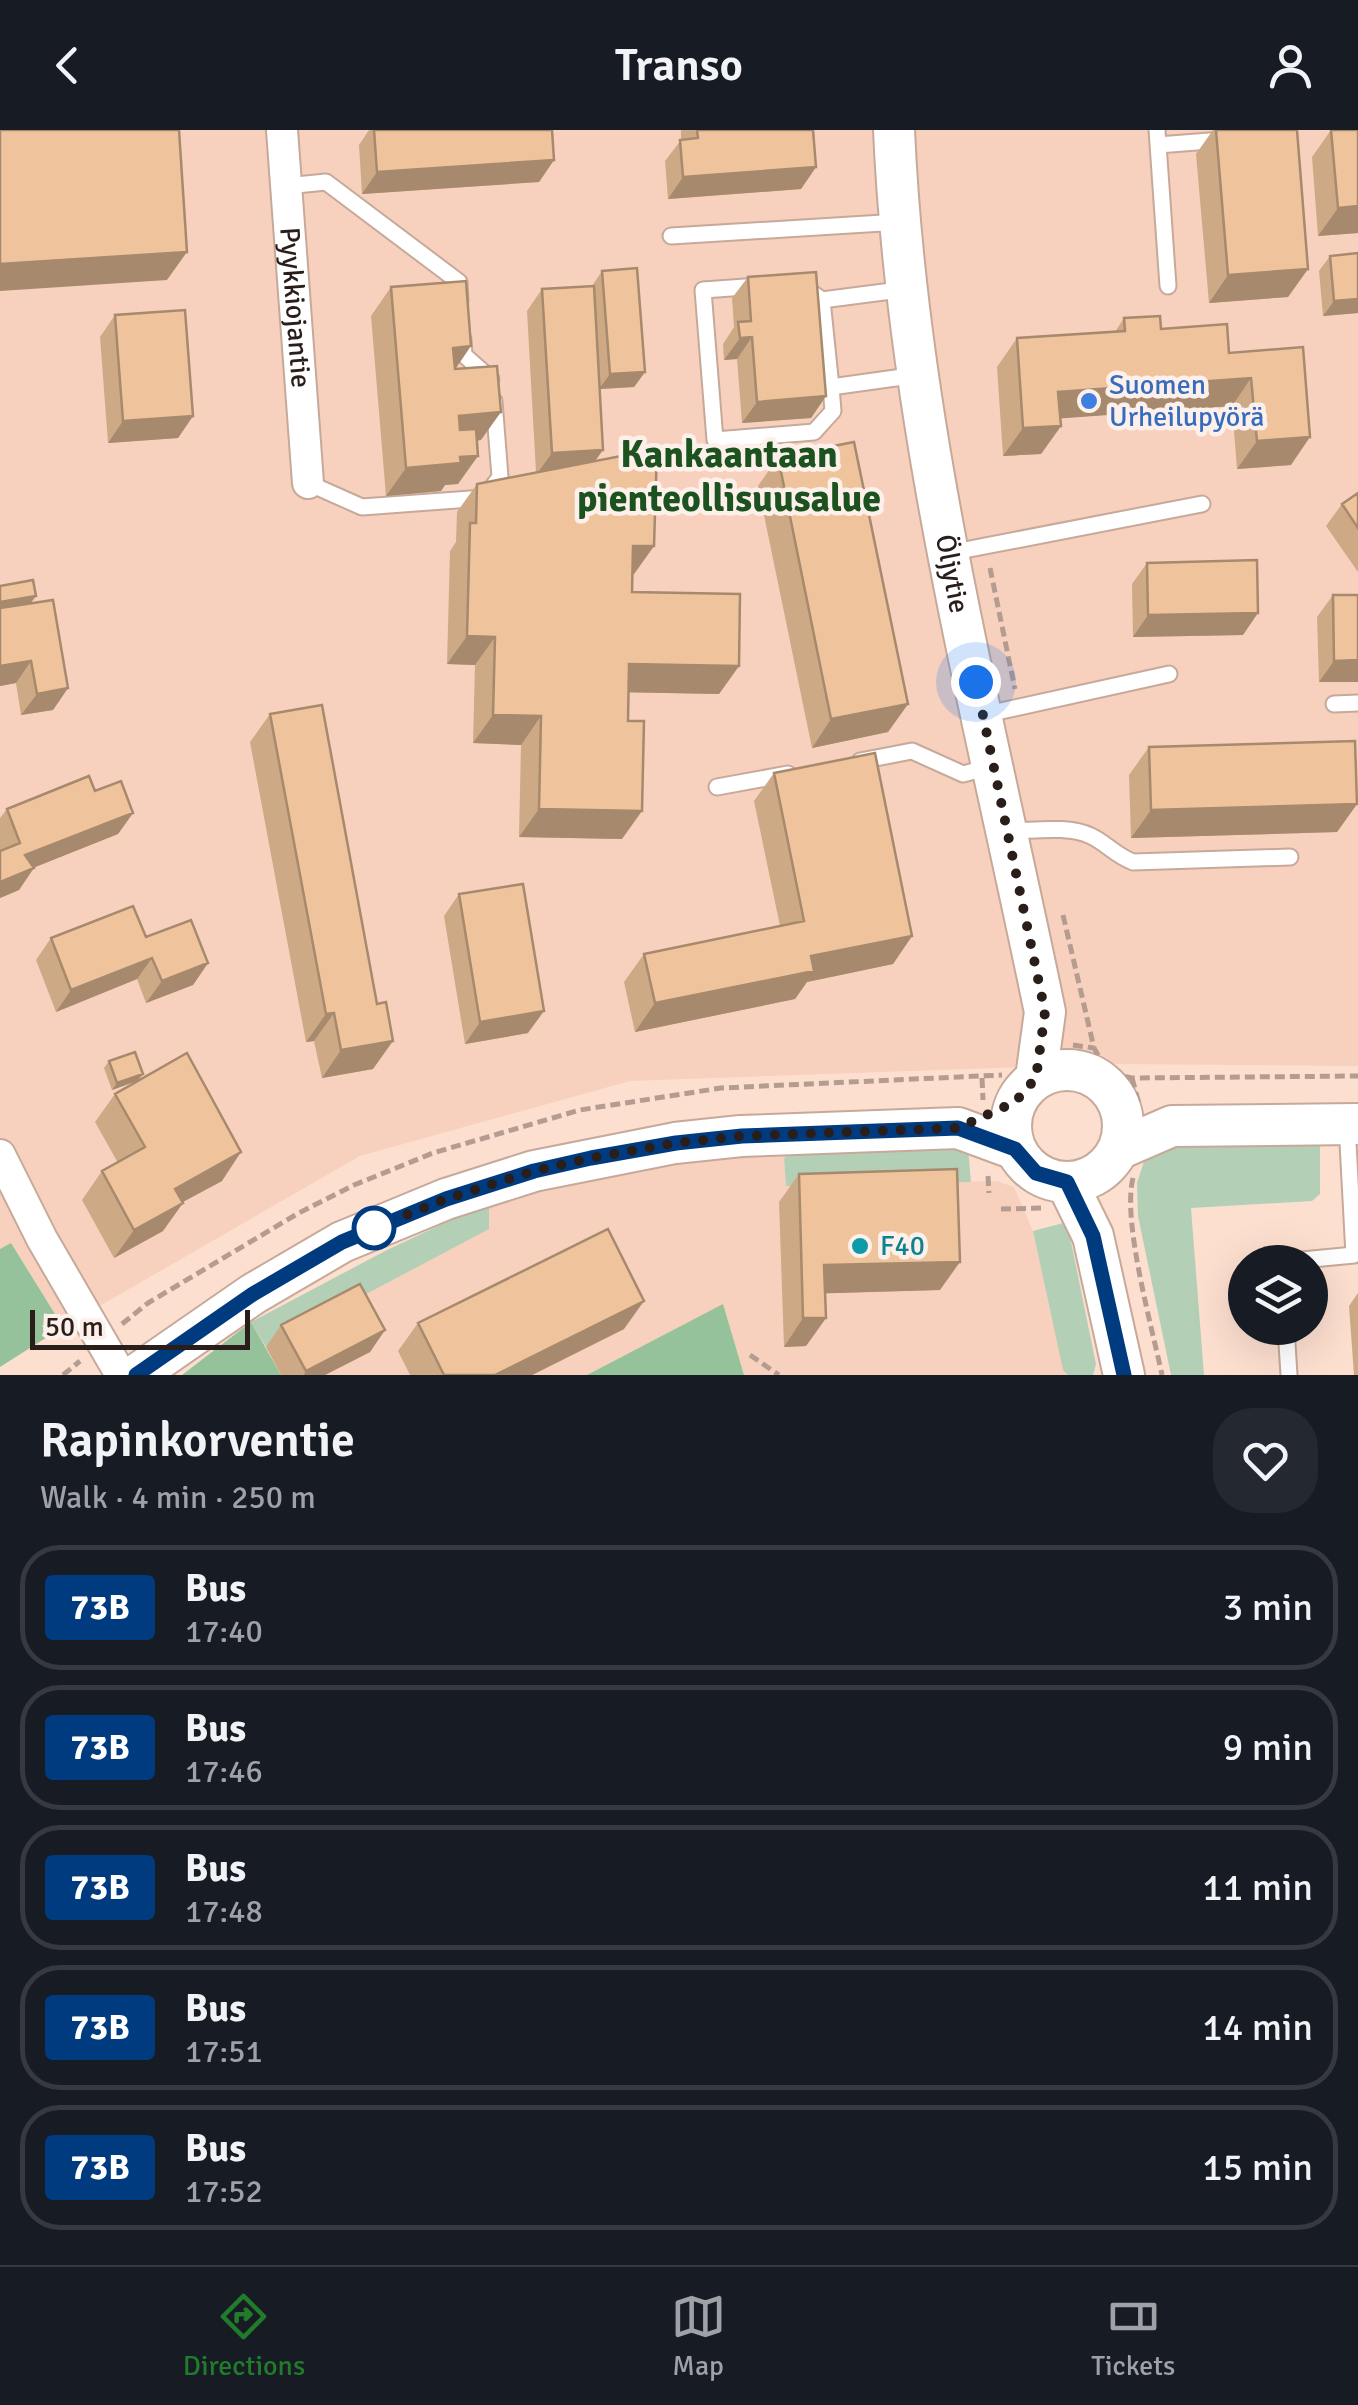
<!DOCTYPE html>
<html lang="en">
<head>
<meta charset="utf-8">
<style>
	:root { --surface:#171b24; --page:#242831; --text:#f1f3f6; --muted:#9ea1a6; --line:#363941; --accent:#217b2a }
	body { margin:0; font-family:Signika,sans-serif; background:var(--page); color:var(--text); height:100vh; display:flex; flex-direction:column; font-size:38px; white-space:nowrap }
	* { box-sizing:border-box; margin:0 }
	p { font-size:32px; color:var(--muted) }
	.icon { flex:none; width:55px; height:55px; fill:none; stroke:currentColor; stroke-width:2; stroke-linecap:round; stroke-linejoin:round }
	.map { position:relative; height:1245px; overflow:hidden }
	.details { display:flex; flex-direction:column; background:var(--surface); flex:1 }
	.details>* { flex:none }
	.badge { padding:0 20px; border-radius:8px; font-size:35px; line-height:65px }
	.tools { position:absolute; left:1228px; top:1115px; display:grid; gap:20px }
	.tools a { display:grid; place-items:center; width:100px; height:100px; border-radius:50%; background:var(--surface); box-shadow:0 10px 40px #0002; font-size:50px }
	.scale { position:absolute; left:30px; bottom:25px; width:220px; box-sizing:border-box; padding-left:10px; border:5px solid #291e19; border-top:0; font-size:28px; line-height:35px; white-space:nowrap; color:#291e19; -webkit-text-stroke:8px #fdf0ea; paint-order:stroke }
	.you { position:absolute; width:50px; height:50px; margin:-25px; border:8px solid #fff; border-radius:50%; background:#1a73e8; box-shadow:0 0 0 15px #1a73e833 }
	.map>.badge { position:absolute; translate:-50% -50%; box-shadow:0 0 0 5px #fff }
	.round { display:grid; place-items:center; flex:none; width:105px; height:105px; border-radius:40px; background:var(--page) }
	.headline { display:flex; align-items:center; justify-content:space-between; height:170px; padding:0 40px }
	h1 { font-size:48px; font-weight:600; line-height:75px }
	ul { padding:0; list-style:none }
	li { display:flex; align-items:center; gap:30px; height:125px; margin:0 20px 15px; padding:0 20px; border:5px solid var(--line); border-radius:40px }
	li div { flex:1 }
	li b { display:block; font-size:38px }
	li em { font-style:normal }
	li .badge { min-width:110px; font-weight:700; text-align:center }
	header { display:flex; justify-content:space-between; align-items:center; height:130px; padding:0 40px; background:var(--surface); font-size:45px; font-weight:600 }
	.tab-bar { display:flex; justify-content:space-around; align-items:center; height:140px; border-top:2px solid var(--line); background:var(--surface); font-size:28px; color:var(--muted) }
	.tab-bar a { display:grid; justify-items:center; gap:5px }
	.tab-bar .active { color:var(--accent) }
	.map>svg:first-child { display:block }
	.built { fill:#f7d1be }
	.green { fill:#b3d0b6 }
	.forest { fill:#96c29b }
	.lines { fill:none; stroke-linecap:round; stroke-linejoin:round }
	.service-casing { stroke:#c6a99a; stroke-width:19 }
	.minor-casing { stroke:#c6a99a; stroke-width:34 }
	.secondary-casing { stroke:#c6a99a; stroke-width:44 }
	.path { stroke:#b49d90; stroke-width:5; stroke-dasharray:10 5; stroke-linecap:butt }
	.service { stroke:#fff; stroke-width:15 }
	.minor { stroke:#fff; stroke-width:30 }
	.secondary { stroke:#fff; stroke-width:40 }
	.wall { fill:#cea986 }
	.shaded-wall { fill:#a7896d }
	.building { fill:#efc49c; stroke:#a7896d; stroke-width:2.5 }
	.line-casing { stroke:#fff; stroke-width:22 }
	.line { stroke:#003b80; stroke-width:15 }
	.walk { stroke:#291e19; stroke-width:10; stroke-dasharray:0 18 }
	.shop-dot { fill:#3f7fe0; stroke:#fdf0ea; stroke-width:4 }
	.stop-dot { fill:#fff; stroke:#003b80; stroke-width:5 }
	.culture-dot { fill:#0f9aa8; stroke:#fdf0ea; stroke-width:4 }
	.labels { text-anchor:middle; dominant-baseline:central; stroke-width:9; stroke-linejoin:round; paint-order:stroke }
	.street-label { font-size:28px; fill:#291e19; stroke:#fdf0ea }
	.shop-label { font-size:28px; fill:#366cbe; stroke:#fdf0ea; text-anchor:start }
	.culture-label { font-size:28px; fill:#0d838f; stroke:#fdf0ea; text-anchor:start }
	.district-label { font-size:38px; font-weight:bold; fill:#1b521f; stroke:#fdf0ea }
</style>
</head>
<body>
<header><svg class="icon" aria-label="back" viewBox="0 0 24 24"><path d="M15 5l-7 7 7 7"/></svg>Transo<svg class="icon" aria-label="person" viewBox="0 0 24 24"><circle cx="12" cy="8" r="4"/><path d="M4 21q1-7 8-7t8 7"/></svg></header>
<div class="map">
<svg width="1358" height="1245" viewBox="0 0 1358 1245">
	<rect width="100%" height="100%" fill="#fddfcf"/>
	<path class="built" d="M0,0H1358V936L1113,934L630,951L360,1026L63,1197L11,1114L0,1119Z
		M794,1020L784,1028L786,1056L997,1051L1014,1057L1033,1101L1063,1239L1068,1245H744L723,1175L587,1245H281L345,1175L489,1072L593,1043L704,1026Z"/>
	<path class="green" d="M1309,1008L1320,1016V1064L1312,1071L1191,1078L1204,1245H1171L1138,1086L1137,1053L1146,1025L1170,1015Z
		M968,1018L971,1052L786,1056L784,1028L794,1020Z
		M489,1072V1099L266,1217L251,1192L385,1121Z
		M1067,1092L1096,1234L1093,1245H1068L1063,1240L1033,1101Z"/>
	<path class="forest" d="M11,1113L63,1197L0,1237V1119Z
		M723,1174L744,1245H587Z
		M251,1192L281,1245H182Z"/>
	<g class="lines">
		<g class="service-casing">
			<path id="service" d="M1157,0L1168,156
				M1158,15L1222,10
				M286,56L326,52L459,152L460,171
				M671,106L899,92
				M759,156L703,160L715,310L814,302L833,281L831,257L917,245
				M805,158L822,170L907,159
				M822,170L831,257
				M463,209L464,225L491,249
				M308,353L362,377L484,368L500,347L494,271
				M949,423L1202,374
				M1334,574L1358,573
				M983,585L1169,544
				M860,631L912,621L963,644L990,637
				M717,657L788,644
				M1008,701C1033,701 1068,695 1091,706C1106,713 1115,725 1133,732L1290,727
				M1281,1132L1354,1125L1347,994
				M1286,1198L1289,1245"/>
		</g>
		<g class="minor-casing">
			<g id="minor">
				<path id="s1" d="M282,0L308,353"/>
				<path d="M0,1025L42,1109L121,1245"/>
			</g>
		</g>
		<g class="secondary-casing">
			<g id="secondary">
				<path id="s2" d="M894,0C907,298 985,590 1045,882L1036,948"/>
				<circle cx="1067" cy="996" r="56"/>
				<path d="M1119,1019L1172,996L1358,994"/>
				<path d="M1067,1053L1093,1106L1124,1245"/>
				<path d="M136,1245L253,1164L342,1112L446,1069L534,1041L675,1013L741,1006L958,998L1015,1019"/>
			</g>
		</g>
		<path class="path" d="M990,438L1015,559
			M1063,785L1094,918C1104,936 1111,944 1132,948L1358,946
			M1073,915L1094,918
			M982,948L983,970
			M1132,948L1139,974
			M988,1046L989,1063
			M1133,1048C1122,1091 1152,1197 1162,1245
			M1001,1079L1042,1078
			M122,1194L148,1173L297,1084L354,1055L433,1023L580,980L721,958L1002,945
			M750,1225L779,1245
			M63,1245L80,1231"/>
		<use href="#service" class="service"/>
		<use href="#minor" class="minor"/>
		<use href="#secondary" class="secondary"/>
	</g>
	<path class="wall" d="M369,0H552L554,30L539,52L362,64L359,15Z
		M681,0H813L816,37L801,59L668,69L665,31L681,10Z
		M1213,0H1297L1308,139L1288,167L1209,173L1196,24Z
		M1331,0H1358V103L1318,106L1312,27Z
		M1330,126L1358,183L1323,186L1319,141Z
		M602,141L645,242L634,257L600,259L596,331L654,416L634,444H632V462L739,536L719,564L628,562L622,709L519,707L521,615L473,613L475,535L447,534L450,421L456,412L457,382L477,354L536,342L527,181L542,159L592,156Z
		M748,147L826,266L811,288L742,293L737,229L724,230L723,214L734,197L732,168Z
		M391,157L455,239L481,310L477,311L458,354L445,355L441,361L386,366L371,186Z
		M115,185L193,286L178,308L108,313L100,207Z
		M1124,188L1161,199L1229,223L1303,217L1291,335L1237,339L1232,276L1060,288L1061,296L1041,324L1003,326L997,237L1017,208L1115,202Z
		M778,327L908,574L888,602L812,618L758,356Z
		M1358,363V442L1326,396L1342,374Z
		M1147,433L1243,505L1133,507L1132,454Z
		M0,456L31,473L68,558L53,580L21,585L16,553L0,556Z
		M1333,465H1358V552H1319L1317,487Z
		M270,584L373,939L322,948L314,911L306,912L250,612Z
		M1149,617L1357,674L1337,702L1131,708L1129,645Z
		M774,643L912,806L893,834L807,852L795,869L635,902L624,852L644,824L780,796L754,671Z
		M95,661L133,683L118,704L33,738L19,760L0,768V688L7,679Z
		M459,764L528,903L465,914L444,786Z
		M146,807L208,833L193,855L146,873L137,849L56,882L36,830L51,808Z
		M109,931L143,944L138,951L222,1051L182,1072L163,1101L114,1128L82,1070L102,1041L118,1033L95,992L115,964L136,951L112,960L104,938Z
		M799,1044L940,1160L825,1163L826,1188L806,1216L784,1217L779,1072Z
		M1358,1163V1245H1354L1349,1176Z
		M418,1193L624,1199L532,1245H410L398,1221Z
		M281,1195L385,1200L370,1222L325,1245H281L266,1217Z"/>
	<path class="shaded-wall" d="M554,30L539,52L362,64L377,42Z
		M816,37L801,59L668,69L683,47Z
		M1358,76V103L1318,106L1338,78Z
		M187,122L167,150L0,161V134Z
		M1308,139L1288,167L1209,173L1228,145Z
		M1358,169V183L1323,186L1334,171Z
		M752,207L737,229L724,230L740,208Z
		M471,216L452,244L453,218Z
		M645,242L634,257L599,259L610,244Z
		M1251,248L1232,276L1039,290L1058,262Z
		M826,266L811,288L742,293L757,272Z
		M501,282L481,310L439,314L459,286Z
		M193,286L178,308L108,313L123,291Z
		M1061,296L1041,324L1003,326L1023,298Z
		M1310,307L1291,335L1237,339L1257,311Z
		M603,320L588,341L536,345L552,323Z
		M478,326L458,354L445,355L441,361L386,366L406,338L460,327Z
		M633,416H654L634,444H613Z
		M36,466L30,474L0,479V472Z
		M1258,483L1243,505L1133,507L1148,485Z
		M467,506L495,507L475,535L447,534Z
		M1358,530V552H1319L1334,531Z
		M31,531L16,553L0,556V536Z
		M629,534L739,536L719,564L609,562Z
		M68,558L53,580L21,585L37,564Z
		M908,574L888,602L812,618L831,589Z
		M493,585L541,586L521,615L473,613Z
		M1357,674L1337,702L1131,708L1151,680Z
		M539,679L642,681L622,709L519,707Z
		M133,683L118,704L10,747L25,725Z
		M34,738L19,760L0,768V752Z
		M912,806L893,834L807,852L795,869L635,902L655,873L811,826Z
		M152,828L137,849L56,882L71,860Z
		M208,833L193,855L146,873L162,851Z
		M544,881L528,903L465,914L480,892Z
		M334,883L314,911L306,912L326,884Z
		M393,911L373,939L322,948L341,920Z
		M143,944L137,951L112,960L117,953Z
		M241,1022L222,1051L155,1087L175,1059Z
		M183,1073L163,1101L114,1128L134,1100Z
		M960,1132L940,1160L804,1164L824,1135Z
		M644,1171L624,1199L532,1245H495Z
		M803,1188H826L806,1216L784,1217Z
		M385,1200L370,1222L325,1245H304L306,1241Z"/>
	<path class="building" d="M0,0H179L187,122L0,134Z
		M374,0H552L554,30L377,42Z
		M697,0H813L816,37L683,47L680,10L698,8Z
		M1216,0H1297L1308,139L1228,145Z
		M1331,0H1358V76L1338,78Z
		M1358,123V169L1334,171L1330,126Z
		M637,138L645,242L610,244L602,141Z
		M816,142L826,266L757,272L752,207L740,208L738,192L751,191L748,147Z
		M466,151L471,216L453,218L455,239L497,236L501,282L459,286L460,300L476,299L478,326L460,327L461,333L406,338L391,157Z
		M594,156L603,320L552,323L542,159Z
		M185,180L193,286L123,291L115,185Z
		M1160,186L1161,199L1227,194L1229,223L1303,217L1310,307L1257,311L1251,248L1058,262L1061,296L1023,298L1017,208L1125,201L1124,188Z
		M854,312L908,574L831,589L778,327Z
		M657,319L654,416H633L632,462L740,464L739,536L629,534L628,591H644L642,681L539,679L541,586L493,585L495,507L467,506L470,393H476L477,354Z
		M1358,363V398L1342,374Z
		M1257,430L1258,483L1148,485L1147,433Z
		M33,450L36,466L0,472V456Z
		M1333,465H1358V530L1334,531Z
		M53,470L68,558L37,564L31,531L0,536V478Z
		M322,575L377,874L386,872L393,911L341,920L334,883L326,884L270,584Z
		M1355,611L1357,674L1151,680L1149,617Z
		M875,623L912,806L811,826L814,841L655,873L644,824L804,791L774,643Z
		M89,646L95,661L121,651L133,683L25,725L34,738L0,752V721L20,713L7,679Z
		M523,754L544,881L480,892L459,764Z
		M133,776L146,807L191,790L208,833L162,851L152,828L71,860L51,808Z
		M135,922L143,944L117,953L109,931Z
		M187,923L241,1022L175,1059L183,1073L134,1100L102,1041L145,1017L115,964Z
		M957,1039L960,1132L824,1135L826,1188H803L799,1044Z
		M608,1099L644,1171L495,1245H444L418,1193Z
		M360,1154L385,1200L306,1241L281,1195Z"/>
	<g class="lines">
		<g class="line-casing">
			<path id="line" d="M136,1245L253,1164L342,1112L446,1069L534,1041L591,1028L676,1013L742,1006L958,998L1015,1019L1036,1043L1067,1052L1093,1106L1124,1245"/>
		</g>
		<use href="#line" class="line"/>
		<path class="walk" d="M374,1098L446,1069L534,1041L591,1028L676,1013L742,1006L958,998L1015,972L1036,948L1045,882L976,552"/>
	</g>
	<circle class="shop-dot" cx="1089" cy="271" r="10"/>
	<circle class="stop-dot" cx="374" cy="1098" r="20"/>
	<circle class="culture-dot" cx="860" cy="1116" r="10"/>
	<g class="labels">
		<g class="street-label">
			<text stroke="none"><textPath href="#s1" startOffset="178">Pyykkiojantie</textPath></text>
			<text stroke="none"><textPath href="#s2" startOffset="448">Öljytie</textPath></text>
		</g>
		<g class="shop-label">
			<text x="1109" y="255">Suomen<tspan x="1109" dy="32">Urheilupyörä</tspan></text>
		</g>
		<g class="culture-label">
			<text x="880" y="1116">F40</text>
		</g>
		<g class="district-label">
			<text x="729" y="324">Kankaantaan<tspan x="729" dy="44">pienteollisuusalue</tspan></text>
		</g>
	</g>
</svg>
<div class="tools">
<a><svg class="icon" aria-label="layers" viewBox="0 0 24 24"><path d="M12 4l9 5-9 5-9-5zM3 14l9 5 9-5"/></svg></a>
</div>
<div class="scale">50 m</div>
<div class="you" style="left:976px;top:552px"></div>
</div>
<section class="details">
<div class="headline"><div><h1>Rapinkorventie</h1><p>Walk · 4 min · 250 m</p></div><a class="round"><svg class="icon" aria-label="heart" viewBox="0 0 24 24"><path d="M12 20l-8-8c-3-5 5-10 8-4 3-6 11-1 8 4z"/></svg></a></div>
<ul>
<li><span class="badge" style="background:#003b80;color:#fff">73B</span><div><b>Bus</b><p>17:40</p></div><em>3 min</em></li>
<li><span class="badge" style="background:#003b80;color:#fff">73B</span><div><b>Bus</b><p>17:46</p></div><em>9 min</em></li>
<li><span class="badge" style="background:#003b80;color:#fff">73B</span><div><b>Bus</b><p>17:48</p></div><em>11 min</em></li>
<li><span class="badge" style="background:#003b80;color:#fff">73B</span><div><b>Bus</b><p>17:51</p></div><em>14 min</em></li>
<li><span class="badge" style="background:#003b80;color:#fff">73B</span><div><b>Bus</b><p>17:52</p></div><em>15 min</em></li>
</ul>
</section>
<nav class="tab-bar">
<a class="active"><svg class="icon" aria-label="directions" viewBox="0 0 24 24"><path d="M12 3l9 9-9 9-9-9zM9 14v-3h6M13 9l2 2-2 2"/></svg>Directions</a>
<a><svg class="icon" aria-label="map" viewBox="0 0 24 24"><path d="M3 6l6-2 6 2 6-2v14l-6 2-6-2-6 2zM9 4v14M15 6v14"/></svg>Map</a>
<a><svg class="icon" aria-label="tickets" viewBox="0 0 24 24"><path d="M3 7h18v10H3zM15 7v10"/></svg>Tickets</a>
</nav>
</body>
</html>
